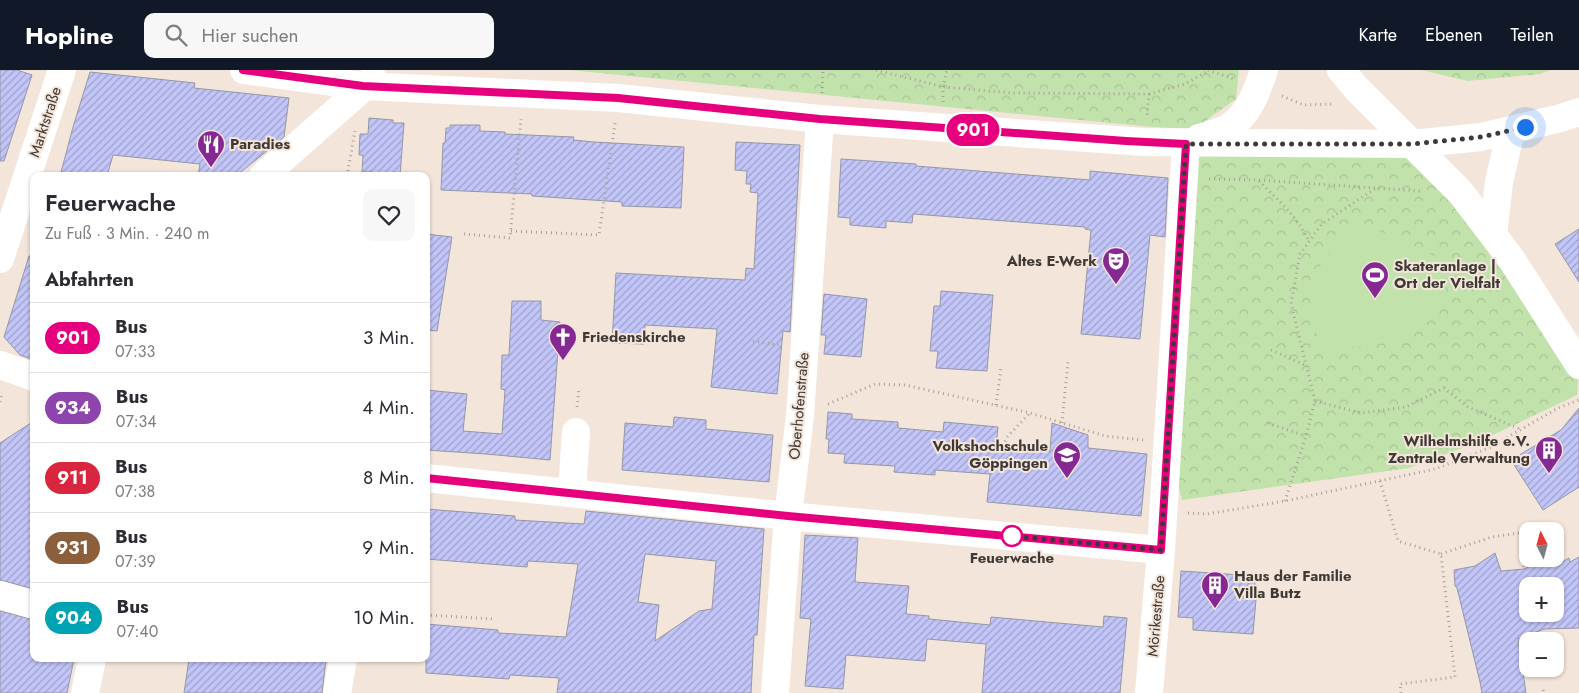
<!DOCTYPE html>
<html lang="de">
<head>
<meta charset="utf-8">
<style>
	:root { --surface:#fff; --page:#f7f7f7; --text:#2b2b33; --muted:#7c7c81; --line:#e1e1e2; --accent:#111827 }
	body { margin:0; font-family:Jost,sans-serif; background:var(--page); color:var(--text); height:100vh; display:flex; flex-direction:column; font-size:19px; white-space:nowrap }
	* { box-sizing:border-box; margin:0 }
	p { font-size:16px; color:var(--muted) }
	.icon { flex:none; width:28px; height:28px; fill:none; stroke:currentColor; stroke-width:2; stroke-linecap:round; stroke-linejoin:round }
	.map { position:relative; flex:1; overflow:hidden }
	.drawer { position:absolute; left:30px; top:102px; width:400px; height:490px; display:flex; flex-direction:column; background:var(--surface); border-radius:10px; box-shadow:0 1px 4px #0004 }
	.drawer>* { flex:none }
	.badge { padding:0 10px; border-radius:16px; font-size:18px; line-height:32px }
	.needle { width:32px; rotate:354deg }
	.buttons { position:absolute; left:1519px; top:452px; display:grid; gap:10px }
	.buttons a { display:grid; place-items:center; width:45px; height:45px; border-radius:10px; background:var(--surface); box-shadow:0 1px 4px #0004; font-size:25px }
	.you { position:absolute; width:25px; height:25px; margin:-12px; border:4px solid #fff; border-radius:50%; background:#1a73e8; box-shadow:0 0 0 8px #1a73e833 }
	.map>.badge { position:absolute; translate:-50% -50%; box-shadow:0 0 0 2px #fff }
	h2 { padding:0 15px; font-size:19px; line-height:45px }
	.round { display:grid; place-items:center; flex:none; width:52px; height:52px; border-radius:10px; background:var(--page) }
	.summary { display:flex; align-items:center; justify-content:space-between; height:85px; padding:0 15px }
	h1 { font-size:24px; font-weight:600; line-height:38px }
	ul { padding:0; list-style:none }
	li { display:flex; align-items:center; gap:15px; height:70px; padding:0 15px; border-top:1px solid var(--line) }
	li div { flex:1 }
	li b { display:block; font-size:19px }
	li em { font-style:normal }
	li .badge { min-width:55px; font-weight:700; text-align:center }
	header { display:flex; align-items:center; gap:30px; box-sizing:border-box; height:70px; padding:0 25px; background:var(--accent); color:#fff }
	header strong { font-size:24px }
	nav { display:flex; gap:28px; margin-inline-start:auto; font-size:18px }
	.search { width:350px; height:45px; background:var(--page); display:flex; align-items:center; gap:12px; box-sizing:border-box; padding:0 18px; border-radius:10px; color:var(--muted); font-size:19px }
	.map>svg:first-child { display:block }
	.forest { fill:url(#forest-crowns) }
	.pitch { fill:#c2e2ac }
	.building { fill:url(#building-hatch); stroke:#9597a5; fill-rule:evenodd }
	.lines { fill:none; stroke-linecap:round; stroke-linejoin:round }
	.path { stroke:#aa9f97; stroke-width:3; stroke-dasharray:1 4; stroke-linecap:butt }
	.minor { stroke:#fff; stroke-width:28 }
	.line-casing { stroke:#fff; stroke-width:11 }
	.line { stroke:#e6007e; stroke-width:8 }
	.walk { stroke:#3f3935; stroke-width:5; stroke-dasharray:0 9 }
	.stop-dot { fill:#fff; stroke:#e6007e; stroke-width:2.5 }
	.labels { text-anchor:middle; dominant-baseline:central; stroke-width:4; stroke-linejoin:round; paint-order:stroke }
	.street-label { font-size:15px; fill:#3f3935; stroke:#f3e5da }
	.poi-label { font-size:15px; font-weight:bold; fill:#3f3935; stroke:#f3e5da; text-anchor:start }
	.stop-label { font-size:15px; font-weight:bold; fill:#3f3935; stroke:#f3e5da }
</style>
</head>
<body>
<header>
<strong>Hopline</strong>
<div class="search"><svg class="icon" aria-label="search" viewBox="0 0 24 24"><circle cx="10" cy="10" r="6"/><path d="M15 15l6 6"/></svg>Hier suchen</div>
<nav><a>Karte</a><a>Ebenen</a><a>Teilen</a></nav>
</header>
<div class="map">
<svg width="1579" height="623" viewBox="0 0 1579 623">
	<defs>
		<pattern id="forest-crowns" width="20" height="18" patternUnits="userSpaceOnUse" patternTransform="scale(1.25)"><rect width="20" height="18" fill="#c2e2ac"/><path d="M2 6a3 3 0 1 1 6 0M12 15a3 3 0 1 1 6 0" fill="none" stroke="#a8c395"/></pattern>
		<pattern id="building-hatch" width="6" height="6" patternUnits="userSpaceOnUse" patternTransform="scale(1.25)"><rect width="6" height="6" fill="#c2c5f8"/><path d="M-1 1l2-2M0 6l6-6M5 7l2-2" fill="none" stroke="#9fa1ca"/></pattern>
	</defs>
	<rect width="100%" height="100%" fill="#f3e5da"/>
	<path class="forest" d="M569,0H1239L1236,29L1194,59L1152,57Z
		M1421,0H1551L1540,4L1468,11Z
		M1186,73L1412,74L1579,295L1577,325L1478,372L1409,398L1182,430L1167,372Z"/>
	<path class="pitch" d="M1361,153L1437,187L1444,216L1429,247L1385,273L1324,281L1308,243L1316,209L1322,191Z"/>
	<path class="building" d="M0,0H17L32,5L4,91H0Z
		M90,2L195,13L194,18L289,28L284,67L236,106H198L200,94L113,85L107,106H60L73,57Z
		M369,48L393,50V53H404L400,106H372V102H362L363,85H359L360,64H368Z
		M450,55H480V61L505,62V64L574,67L573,70L594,72L684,77L681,138L622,136V132L532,126V124L441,120L443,73H445L446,58H450Z
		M736,72L800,75L790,262L783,261L777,324L711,317L717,259L645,255L644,274L612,273L616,203L745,210L746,198L754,199L758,123L750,122L751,114H746L747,101L735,100Z
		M841,89L916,94V96L1090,110V101L1168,108L1165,167L1150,165L1140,269L1081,264L1091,160L1085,159V157L913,144L912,153L886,151V158L850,155V148L838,147Z
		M1579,159V212L1555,174Z
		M426,164L452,167L437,261L426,260Z
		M29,186H34V290L20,285L4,267Z
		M941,221L993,225L987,301L936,298L938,281H930L934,236H940Z
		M824,224L867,229L861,287L824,284L826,265H821Z
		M512,231H541V250L560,252L550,390L486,384L426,380V320L467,324L463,361L502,364L505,320L501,319L502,285H509Z
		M1579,338V417L1543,440L1511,390L1561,360Z
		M828,342L852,344V349L898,352V358L943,362L944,352L998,357L996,376L1050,381L1052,353L1088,365V378L1147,384L1141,446L987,432L990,404L935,400V405L894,402L895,396L844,393L845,384L828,383L829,369H826Z
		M674,347L706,350V359L773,365L769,412L622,400L625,353L673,357Z
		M34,351V519L0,510V373Z
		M426,439L515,446V450L584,454L586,441L764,459L757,565H754L751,623H557L559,608L510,605L509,609L426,603V554L498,560V563L566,567L578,494L528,491L527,497L426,489ZM645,484L716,491L712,539L699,541L655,571L659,535L638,532Z
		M805,465L858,468L855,512L909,516L906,544L929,546V549L990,555L991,547L1103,557L1104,546L1127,548L1120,623H982L986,574L927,569L925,591L846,585L843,619L805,616L811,549L800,548Z
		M1495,483L1501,501L1524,499L1538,492L1543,497L1553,489L1555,496L1569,488L1570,492L1579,487V558L1544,559L1518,569L1526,623H1482L1480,612L1457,518L1455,516L1454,500L1475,496ZM1528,516H1555V544H1528Z
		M1181,501L1242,505V509L1253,510L1257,518L1253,564L1193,560V548L1178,547Z
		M0,541L34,550V589H74L67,623H0Z
		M189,589H326L322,623H184Z"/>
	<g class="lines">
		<path class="path" d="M876,0L943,17L1013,23L1149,24L1147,46
			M1208,0L1234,9
			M822,23L823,0
			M1149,24L1185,14L1208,1
			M1282,26L1304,35L1334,34
			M943,32V17L947,0
			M347,106L355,61
			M1209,109L1258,110L1375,118
			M1259,111C1278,130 1298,147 1309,172
			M511,161L599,165L615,53
			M464,164L510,168L521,49
			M753,271L779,275
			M1271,280L1307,296
			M1315,331L1361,343L1406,337L1444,318L1468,337L1520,359
			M0,332L2,324
			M828,334L875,314L905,315L1030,343L1105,366L1143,370
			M996,335L1001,298
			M577,337L579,318
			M1062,353L1068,292
			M1268,353L1306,366
			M1003,376L1007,367L1029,344
			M1380,411L1398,471L1441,484L1455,607L1400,614L1401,623
			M1285,431L1306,366L1315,331L1291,234L1300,184L1322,154L1376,118L1420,121
			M1188,443L1207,444L1285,431L1435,399L1489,378L1558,338L1579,330
			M1441,484L1492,467L1520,463L1524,499
			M426,545L495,549
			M1543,620L1544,623"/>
		<path class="minor" d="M244,0L363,16L618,28L820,49L1144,72L1412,74L1481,67L1561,48L1579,42
			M1341,0L1357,19L1461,123L1512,190L1579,295
			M1199,68C1209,65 1221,62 1229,57C1249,45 1257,21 1264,0
			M263,106L373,9
			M1493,165L1499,112L1511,60
			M0,189L62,0
			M0,295L34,307
			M426,408L788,446L1161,480
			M572,423L576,362
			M0,525L34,535
			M85,623L92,589
			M337,623L343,589
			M775,623L788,446L800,346L820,49
			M1149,623L1161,480L1186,73"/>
	</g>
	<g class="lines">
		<g class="line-casing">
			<path id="line" d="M243,0L363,16L618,28L820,49L1126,71L1186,74L1161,480L788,446L426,408"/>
		</g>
		<use href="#line" class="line"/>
		<path class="walk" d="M1012,466H1010L1161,480L1186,74H1412L1481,67L1525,57"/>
	</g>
	<defs>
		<g id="restaurant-pin" transform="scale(1.4375)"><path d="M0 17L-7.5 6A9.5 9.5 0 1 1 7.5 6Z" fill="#852893" stroke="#f3e5da"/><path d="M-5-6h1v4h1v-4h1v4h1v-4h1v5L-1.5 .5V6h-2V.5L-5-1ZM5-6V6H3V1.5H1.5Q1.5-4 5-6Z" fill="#fff"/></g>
		<g id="theatre-pin" transform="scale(1.4375)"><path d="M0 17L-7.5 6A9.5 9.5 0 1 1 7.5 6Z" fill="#852893" stroke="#f3e5da"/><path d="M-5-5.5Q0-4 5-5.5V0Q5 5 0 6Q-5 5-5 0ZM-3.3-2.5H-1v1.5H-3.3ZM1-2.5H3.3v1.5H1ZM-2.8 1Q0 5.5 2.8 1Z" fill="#fff"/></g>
		<g id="stadium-pin" transform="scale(1.4375)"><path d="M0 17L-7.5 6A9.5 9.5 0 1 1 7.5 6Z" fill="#852893" stroke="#f3e5da"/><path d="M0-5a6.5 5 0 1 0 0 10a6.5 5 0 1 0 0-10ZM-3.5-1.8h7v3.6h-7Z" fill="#fff"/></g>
		<g id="church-pin" transform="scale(1.4375)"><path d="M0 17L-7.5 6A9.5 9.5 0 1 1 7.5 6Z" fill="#852893" stroke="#f3e5da"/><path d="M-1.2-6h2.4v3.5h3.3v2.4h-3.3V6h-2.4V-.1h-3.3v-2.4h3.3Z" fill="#fff"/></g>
		<g id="building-pin" transform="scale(1.4375)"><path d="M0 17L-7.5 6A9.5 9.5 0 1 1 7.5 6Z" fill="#852893" stroke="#f3e5da"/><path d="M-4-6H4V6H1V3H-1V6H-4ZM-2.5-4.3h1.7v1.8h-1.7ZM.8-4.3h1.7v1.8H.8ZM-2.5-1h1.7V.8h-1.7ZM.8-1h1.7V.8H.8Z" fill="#fff"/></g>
		<g id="university-pin" transform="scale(1.4375)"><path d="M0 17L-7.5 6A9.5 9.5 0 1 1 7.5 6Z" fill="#852893" stroke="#f3e5da"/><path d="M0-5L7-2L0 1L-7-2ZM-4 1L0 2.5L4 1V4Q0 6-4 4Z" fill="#fff"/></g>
	</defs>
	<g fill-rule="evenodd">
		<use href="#restaurant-pin" x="211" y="74"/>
		<use href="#theatre-pin" x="1116" y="191"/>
		<use href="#stadium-pin" x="1375" y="205"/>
		<use href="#church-pin" x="563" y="267"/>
		<use href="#building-pin" x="1549" y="380"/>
		<use href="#university-pin" x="1067" y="385"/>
		<use href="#building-pin" x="1215" y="515"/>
	</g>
	<circle class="stop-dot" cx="1012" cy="466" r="10"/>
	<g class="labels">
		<g class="street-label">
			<text transform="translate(45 52) rotate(-72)">Marktstraße</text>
			<text transform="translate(799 336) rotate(-85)">Oberhofenstraße</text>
			<text transform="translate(1156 546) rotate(-85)">Mörikestraße</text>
		</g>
		<g class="poi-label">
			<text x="230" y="74">Paradies</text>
			<text x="1097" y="191" text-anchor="end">Altes E-Werk</text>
			<text x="1394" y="196">Skateranlage |<tspan x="1394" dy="17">Ort der Vielfalt</tspan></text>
			<text x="582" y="267">Friedenskirche</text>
			<text x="1530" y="371" text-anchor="end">Wilhelmshilfe e.V.<tspan x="1530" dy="17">Zentrale Verwaltung</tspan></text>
			<text x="1048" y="376" text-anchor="end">Volkshochschule<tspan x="1048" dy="17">Göppingen</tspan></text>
			<text x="1234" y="506">Haus der Familie<tspan x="1234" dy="17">Villa Butz</tspan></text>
		</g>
		<g class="stop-label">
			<text x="1012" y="488">Feuerwache</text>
		</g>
	</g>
</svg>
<div class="buttons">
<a><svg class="needle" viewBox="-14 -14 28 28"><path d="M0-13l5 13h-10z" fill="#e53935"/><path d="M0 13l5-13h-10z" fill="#7c7c81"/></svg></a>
<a>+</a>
<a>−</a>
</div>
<div class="you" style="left:1525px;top:57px"></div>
<b class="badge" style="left:973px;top:60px;background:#e6007e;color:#fff">901</b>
<section class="drawer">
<div class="summary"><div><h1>Feuerwache</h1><p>Zu Fuß · 3 Min. · 240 m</p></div><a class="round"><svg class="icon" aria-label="heart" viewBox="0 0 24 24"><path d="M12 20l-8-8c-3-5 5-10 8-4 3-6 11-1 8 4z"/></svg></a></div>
<h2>Abfahrten</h2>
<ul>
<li><span class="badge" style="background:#e6007e;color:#fff">901</span><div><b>Bus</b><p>07:33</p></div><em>3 Min.</em></li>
<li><span class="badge" style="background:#8e44ad;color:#fff">934</span><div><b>Bus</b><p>07:34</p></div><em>4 Min.</em></li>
<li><span class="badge" style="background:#d7263d;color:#fff">911</span><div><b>Bus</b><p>07:38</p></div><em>8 Min.</em></li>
<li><span class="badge" style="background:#8b5e3c;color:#fff">931</span><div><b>Bus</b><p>07:39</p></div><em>9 Min.</em></li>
<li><span class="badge" style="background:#00a3b4;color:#fff">904</span><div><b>Bus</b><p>07:40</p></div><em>10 Min.</em></li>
</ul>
</section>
</div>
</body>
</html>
